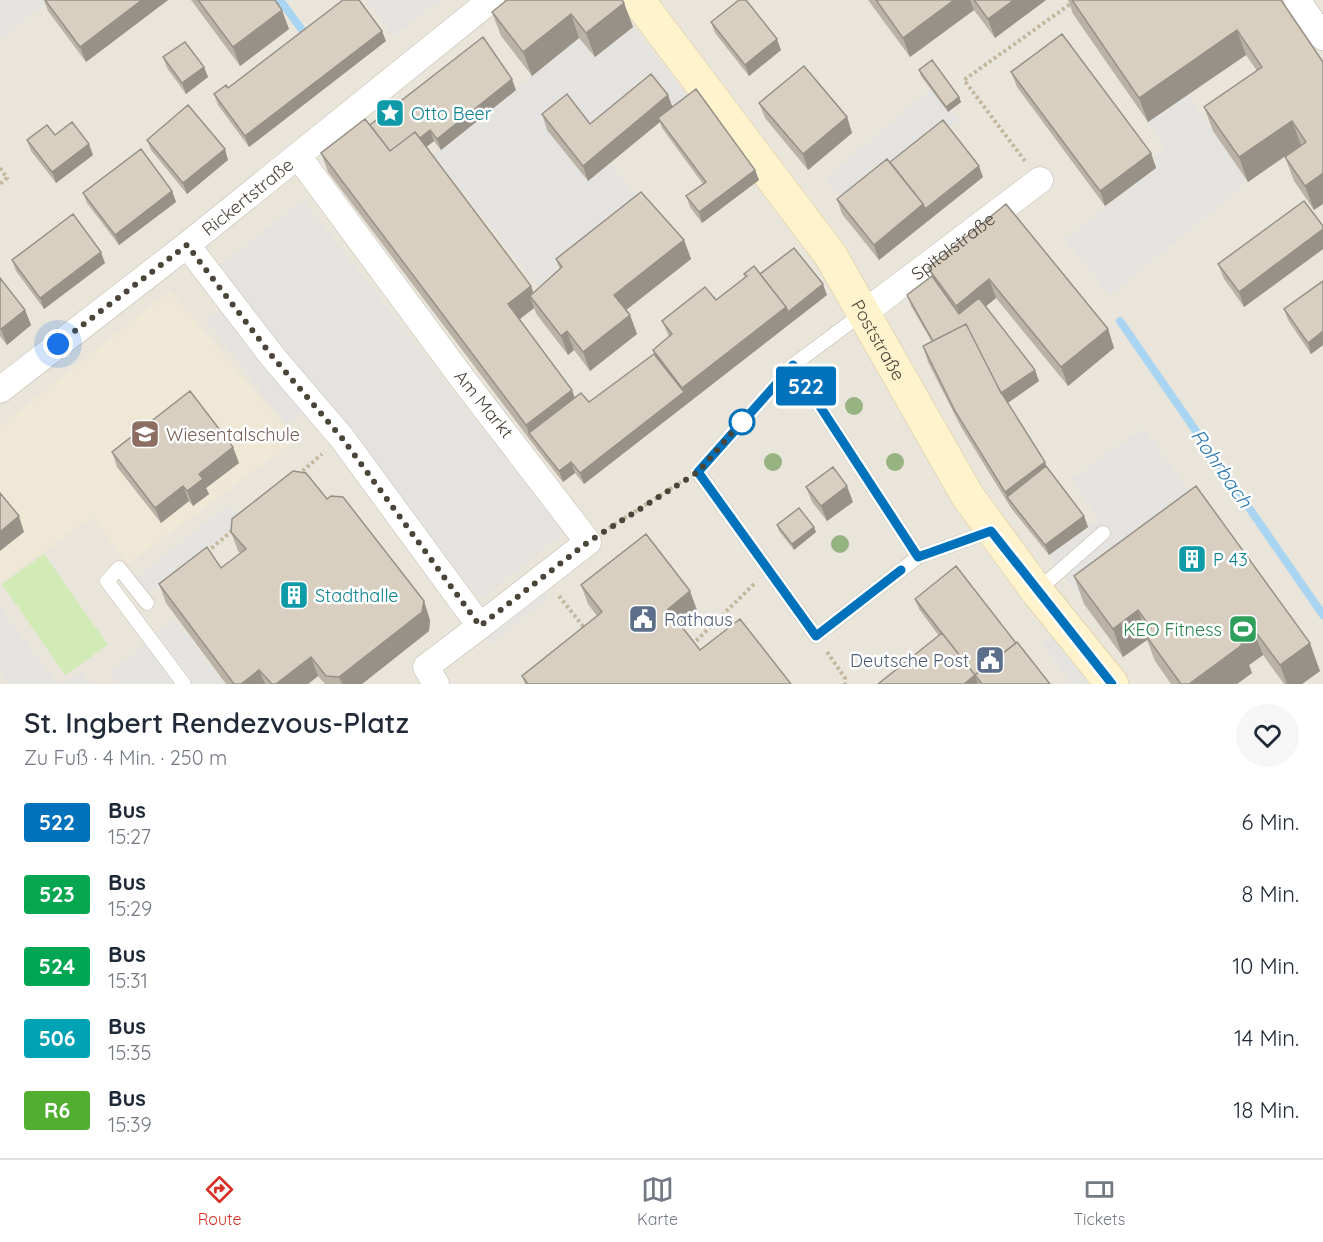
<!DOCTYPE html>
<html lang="de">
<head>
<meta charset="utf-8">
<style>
	:root { --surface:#fff; --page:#f6f6f7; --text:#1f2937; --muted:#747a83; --line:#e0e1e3; --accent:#d93025 }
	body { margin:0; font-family:Quicksand,sans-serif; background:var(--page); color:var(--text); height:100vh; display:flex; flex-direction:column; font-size:22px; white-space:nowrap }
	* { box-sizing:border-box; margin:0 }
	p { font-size:20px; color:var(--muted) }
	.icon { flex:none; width:33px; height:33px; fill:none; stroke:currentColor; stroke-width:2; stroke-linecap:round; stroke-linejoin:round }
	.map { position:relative; height:684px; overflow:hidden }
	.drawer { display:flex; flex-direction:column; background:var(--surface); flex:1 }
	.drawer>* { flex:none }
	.badge { padding:0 12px; border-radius:4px; font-size:21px; line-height:39px }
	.you { position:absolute; width:30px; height:30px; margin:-15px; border:4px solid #fff; border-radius:50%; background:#1a73e8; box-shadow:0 0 0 9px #1a73e833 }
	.map>.badge { position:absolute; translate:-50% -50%; box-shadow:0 0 0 3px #fff }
	.round { display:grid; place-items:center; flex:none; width:63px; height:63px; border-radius:32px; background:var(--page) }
	.headline { display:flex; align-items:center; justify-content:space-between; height:102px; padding:0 24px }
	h1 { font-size:28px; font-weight:600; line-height:45px }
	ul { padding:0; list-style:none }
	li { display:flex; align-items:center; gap:18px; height:72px; padding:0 24px }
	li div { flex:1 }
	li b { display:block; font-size:22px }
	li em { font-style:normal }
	li .badge { min-width:66px; font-weight:700; text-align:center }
	.tab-bar { display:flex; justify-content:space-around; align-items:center; height:84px; border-top:2px solid var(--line); background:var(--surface); font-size:16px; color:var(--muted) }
	.tab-bar a { display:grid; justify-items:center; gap:3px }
	.tab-bar .current { color:var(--accent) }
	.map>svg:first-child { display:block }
	.residential { fill:#eae5da }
	.education { fill:#efe8d6 }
	.green { fill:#d2eab5 }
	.parking { fill:#e5e3e0 }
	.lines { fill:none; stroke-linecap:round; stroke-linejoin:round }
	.stream { stroke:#a9d4f2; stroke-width:8 }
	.lane-casing { stroke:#c2bbae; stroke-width:15 }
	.street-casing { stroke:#c2bbae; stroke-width:27 }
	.secondary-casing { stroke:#d6c79b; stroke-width:34 }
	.path { stroke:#c4b79f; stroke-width:4; stroke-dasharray:3 3; stroke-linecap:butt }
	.lane { stroke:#fff; stroke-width:14 }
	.street { stroke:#fff; stroke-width:26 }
	.secondary { stroke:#fff3cd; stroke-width:33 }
	.tree { fill:#97b381 }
	.wall { fill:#bab2a6 }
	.shaded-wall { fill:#979187 }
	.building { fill:#d8cfc1; stroke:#979187; stroke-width:1.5 }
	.line-casing { stroke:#fff; stroke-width:14 }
	.line { stroke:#0072bc; stroke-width:9 }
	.walk { stroke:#4b4439; stroke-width:6; stroke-dasharray:0 10.8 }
	.stop-dot { fill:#fff; stroke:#0072bc; stroke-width:3 }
	.labels { text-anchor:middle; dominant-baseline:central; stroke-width:5; stroke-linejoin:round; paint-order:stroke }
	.culture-label { font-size:18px; fill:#0d838f; stroke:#fff; text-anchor:start }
	.street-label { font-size:18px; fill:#4b4439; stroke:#fff }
	.education-label { font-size:18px; fill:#785e54; stroke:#fff; text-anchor:start }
	.service-label { font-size:18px; fill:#4e5e75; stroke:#fff; text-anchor:start }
	.leisure-label { font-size:18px; fill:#27864d; stroke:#fff; text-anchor:end }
	.water-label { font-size:20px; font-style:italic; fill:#2e7ab2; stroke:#fff }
</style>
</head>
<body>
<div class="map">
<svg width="1323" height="684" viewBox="0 0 1323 684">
	<rect width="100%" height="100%" fill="#f6f3ec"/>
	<path class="residential" d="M0,0H1323V684H0Z"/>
	<path class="education" d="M170,291L296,440L128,564L92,517L0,583V427Z"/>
	<path class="green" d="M44,554L108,645L65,675L2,584Z"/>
	<path class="parking" d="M0,0H49L0,40Z
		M366,0H440L394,36Z
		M633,27L689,98L588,181L611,164L648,211L550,302L434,155L579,38L595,57Z
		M931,89L959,120L850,208L825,179Z
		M1188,95L1248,182L1110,295L1065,240L1156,168L1150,160L1164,148L1148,122Z
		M303,200L564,533L480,600L219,267Z
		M224,308L304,411L287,425L207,321Z
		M1143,428L1207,515L1084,604L1049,555L1099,519L1071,480Z
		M230,504L243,520L145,596L133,580Z
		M541,589L548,597L492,644L485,636Z
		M0,608L58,684H10L0,672Z
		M175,619L225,684H119L110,673Z
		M1056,633L1096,684H1072L1042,644Z
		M81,671L91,684H61Z"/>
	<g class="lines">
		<path class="stream" d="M280,0L305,34
			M1120,321L1323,615"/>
		<g class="lane-casing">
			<path id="lane" d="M863,313L793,365L698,472L816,636L918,557L991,531
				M793,365L918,557
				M1037,591L1103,533
				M147,603L119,568L107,581L184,684"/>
		</g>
		<g class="street-casing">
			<g id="street">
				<path d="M1297,0L1323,37"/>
				<path d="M187,245L272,356L342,438L480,626L588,542L462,378L298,156"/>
				<path id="s1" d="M865,312L1040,180"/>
				<path id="s2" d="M0,390L187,245L491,0"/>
				<path d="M436,684L426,667L480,626"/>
			</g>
		</g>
		<g class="secondary-casing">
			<g id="secondary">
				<path id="s3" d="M638,0L831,256L967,495L1037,591L1112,684"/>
			</g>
		</g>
		<path class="path" d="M1025,161L964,80L1076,0
			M0,168L7,178L0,184
			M298,475L322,454
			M609,528L681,482
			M207,552L233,530
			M559,596L586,630
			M692,645L755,583
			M827,652L845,678V684"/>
		<use href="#lane" class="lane"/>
		<use href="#street" class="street"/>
		<use href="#secondary" class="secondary"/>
	</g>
	<g class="tree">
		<circle cx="854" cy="406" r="9"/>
		<circle cx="773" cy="462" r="9"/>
		<circle cx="895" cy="462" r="9"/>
		<circle cx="840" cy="544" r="9"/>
	</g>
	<path class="wall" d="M44,0H168L86,62L48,11Z
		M191,0H275L289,29L240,66Z
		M868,0H1046L995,38L974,10L910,57Z
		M1068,0H1281L1323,62L1314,210L1294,181L1285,157L1301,145L1248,182L1213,131L1204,107L1257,71L1246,55L1148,122L1073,14Z
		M624,3L633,27L595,57L579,38L532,76L501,36L492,12Z
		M711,22L781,50L749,76L715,33Z
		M386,41L249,147L218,105L214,94L228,88Z
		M163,57L204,67L208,77L186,94L167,68Z
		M919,70L959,97L961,102L948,112L921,76Z
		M1011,72L1151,153L1156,168L1105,206L1017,87Z
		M516,90L441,150L434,141L426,147L533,293L560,269L556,259L684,240L691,259L626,310L630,315L637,334L590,371L574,350L568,355L537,315L534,308L519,319L575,398L589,402L654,354L653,350L669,337L662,321L716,300L745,277L744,274H760L827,295L584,484L575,473L563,482L533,444L328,172L321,153Z
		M759,103L847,117L852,133L808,170L765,118Z
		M672,107L755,170L759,180L702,223L690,207L686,196L703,184L662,128L660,122L588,181L547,130L542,114L590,124Z
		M55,135L93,155L56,183L31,151L27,140Z
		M147,140L228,160L187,194L151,150Z
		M890,162L983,177L879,260L842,214L837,199Z
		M172,191L176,202L119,245L87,203L83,193Z
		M1006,204L1108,329L1114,348L1068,386L996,298L986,306L1039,381L1007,403L1045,462L1046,466L1084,516L1088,527L1049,555L1011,508L961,427L928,362L923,346L932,342L911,306L907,295L932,276L928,268Z
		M1323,226V249L1244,307L1224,279L1218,264Z
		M12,260L105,263L44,309L16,271Z
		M0,278L25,310L31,325L7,345L0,336Z
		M1323,281V345L1311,354L1288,320L1284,309Z
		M112,452L239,463L206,488L209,494L193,506L189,501L161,523L117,467Z
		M1196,486L1320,671L1302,684H1284L1263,655L1249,665L1252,673L1237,684H1171L1155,661L1147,640L1123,657L1084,604L1074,576Z
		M806,487L853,502L827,521L812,502Z
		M327,499L430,620L429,631L362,684H325L318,676L308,684H226L166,603L159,584L221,568L240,553L238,551L231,532Z
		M777,525L816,532L794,550L779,531Z
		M581,585L697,610L680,624L700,650L791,684H525L522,676L597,616L588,604Z
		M915,599L1016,643L1050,684H878L939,636L919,609Z"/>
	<path class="shaded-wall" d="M142,0H168L86,62L80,47Z
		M954,0H970L974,10L910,57L903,38Z
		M1014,0H1046L995,38L988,19Z
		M624,3L633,27L595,57L586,33Z
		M282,10L289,29L240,66L233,47Z
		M571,14L579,38L532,76L523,52Z
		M1237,30L1246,55L1148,122L1139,98Z
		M382,31L386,41L249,147L245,136Z
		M777,39L781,50L749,76L745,65Z
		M204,67L208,77L186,94L182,83Z
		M512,79L516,90L441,150L437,139Z
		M668,95L674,111L658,118L660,122L588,181L583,166Z
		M959,97L961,102L948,112L946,107Z
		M847,117L852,133L808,170L803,154Z
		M1292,121L1301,145L1248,182L1239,157Z
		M430,130L434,141L397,170L393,159Z
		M89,144L93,155L56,183L52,172Z
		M225,149L228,160L187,194L183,183Z
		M1151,153L1156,168L1105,206L1100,191Z
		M979,166L983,177L879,260L874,245L923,204Z
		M755,170L759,180L702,223L699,212Z
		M1323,173V204L1314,210L1305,186Z
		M172,191L176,202L119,245L115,235Z
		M1323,229V249L1244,307L1239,292Z
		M684,240L691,259L621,314L614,295Z
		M101,252L105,263L44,309L40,298Z
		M989,279L996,298L963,325L956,306Z
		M823,284L827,295L584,484L580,473L684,392L682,388L786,307Z
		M531,286L538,305L530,296L534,308L515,323L508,304Z
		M25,310L31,325L7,345L1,329Z
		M630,315L637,334L590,371L583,352Z
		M1108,329L1114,348L1068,386L1061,367Z
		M567,331L574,350L568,355L561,336Z
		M1323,331V345L1311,354L1308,343Z
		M1035,370L1039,381L1005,405L1001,394Z
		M572,390L579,409L529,433L526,425Z
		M233,447L239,463L206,488L209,494L193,506L187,491L199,474Z
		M571,462L575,473L563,482L559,471Z
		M1045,462L1050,477L1007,497L1005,492Z
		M183,486L189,501L161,523L155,508Z
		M847,486L853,502L827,521L821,506Z
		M19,516L24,532L0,551V532Z
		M1084,516L1088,527L1049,555L1045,545Z
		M814,527L816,532L794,550L792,544Z
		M690,591L697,610L675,628L668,609Z
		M424,601L430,620L429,631L362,684H342L339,677Z
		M1138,610L1148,638L1144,633L1147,640L1123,657L1113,629Z
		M1252,627L1263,655L1249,665L1252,673L1237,684H1189L1237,638Z
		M1310,643L1320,671L1302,684H1287L1280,665Z
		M311,657L318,676L308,684H276Z
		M259,670L265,684H241Z
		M975,675L978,684H964Z"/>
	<path class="building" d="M45,0H142L80,47Z
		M198,0H275L282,10L233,47Z
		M343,0H359L382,31L245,136L214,94L226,85L228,88Z
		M507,0H622L624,3L586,33L571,14L523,52L492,12Z
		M739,0H746L777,39L745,65L711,22Z
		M876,0H954L903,38Z
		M974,0H1014L988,19Z
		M1072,0H1281L1323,62V173L1305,186L1285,157L1306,142L1292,121L1239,157L1204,107L1262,67L1237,30L1139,98Z
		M1062,34L1151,153L1100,191L1011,72Z
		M483,37L512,79L437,139L430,130L420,138L415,132L390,151L370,125Z
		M185,42L204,67L182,83L163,57Z
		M932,60L959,97L946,107L919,70Z
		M804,66L847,117L803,154L759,103Z
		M651,74L668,95L583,166L542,114L567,94L590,124Z
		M696,89L755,170L699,212L686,196L706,182L658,118Z
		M188,105L225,149L183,183L147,140Z
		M365,119L390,151L415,132L531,286L508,304L572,390L526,425L321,153Z
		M943,120L979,166L925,209L923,204L890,162Z
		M72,122L89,144L52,172L27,140L47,125L55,135Z
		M141,149L172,191L115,235L83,193Z
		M887,159L923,204L874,245L837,199Z
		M641,192L684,240L614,295L630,315L583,352L567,331L561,336L530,296L562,267L556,259Z
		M1304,201L1323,226V229L1239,292L1218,264Z
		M1006,204L1108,329L1061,367L989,279L956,306L928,268Z
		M73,214L101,252L40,298L12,260Z
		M794,248L823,284L788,312L786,307L760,274Z
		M754,266L786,307L682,388L653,350L672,334L662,321L705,287L716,300L747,276L744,274Z
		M932,276L959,314L979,298L1035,370L1001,393L966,324L933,341L907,295Z
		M0,278L25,310L1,329L0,328Z
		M1323,281V331L1308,343L1284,309Z
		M966,324L999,389L1045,462L1005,492L955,411L923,346Z
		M654,354L684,392L580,473L571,462L559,471L529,433L581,393L589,402Z
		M190,391L233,447L199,474L203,479L187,491L183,486L155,508L112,452Z
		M1046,466L1084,516L1045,545L1007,497Z
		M833,467L847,486L821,506L806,487Z
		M293,471L306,473L327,499L331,496L343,497L424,601L422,612L339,677L326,676L311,657L276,684H272L259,670L241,684H234L159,584L207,547L221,568L246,549L231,532L232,519Z
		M1196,486L1310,643L1280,665L1252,627L1237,638L1242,645L1189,684H1181L1144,633L1151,628L1138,610L1113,629L1074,576Z
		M0,493L19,516L0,532Z
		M799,508L814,527L792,544L777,525Z
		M646,534L690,591L668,609L700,650L740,619L791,684H528L522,676L602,612L581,585Z
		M956,566L1016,643L975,675L915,599Z
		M942,633L975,675L964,684H878Z
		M1017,642L1050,684H982L975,675Z"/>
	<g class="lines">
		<g class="line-casing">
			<path id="line" d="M901,570L816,636L698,472L793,365L918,557L991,531L1112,684"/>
		</g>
		<use href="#line" class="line"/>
		<path class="walk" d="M58,344L187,245L272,356L342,438L480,626L588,542L698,472L745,418L742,422"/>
	</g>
	<defs>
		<g id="sight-square" transform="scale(1.5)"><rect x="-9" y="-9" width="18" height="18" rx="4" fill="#0f9aa8" stroke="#fff"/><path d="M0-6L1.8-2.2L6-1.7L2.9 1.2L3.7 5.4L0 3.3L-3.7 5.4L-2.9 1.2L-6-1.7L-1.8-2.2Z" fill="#fff"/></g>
		<g id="school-square" transform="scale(1.5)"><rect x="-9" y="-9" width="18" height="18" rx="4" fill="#8d6e63" stroke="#fff"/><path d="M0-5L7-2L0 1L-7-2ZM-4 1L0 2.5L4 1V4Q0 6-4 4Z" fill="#fff"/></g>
		<g id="building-square" transform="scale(1.5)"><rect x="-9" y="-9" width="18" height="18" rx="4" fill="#0f9aa8" stroke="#fff"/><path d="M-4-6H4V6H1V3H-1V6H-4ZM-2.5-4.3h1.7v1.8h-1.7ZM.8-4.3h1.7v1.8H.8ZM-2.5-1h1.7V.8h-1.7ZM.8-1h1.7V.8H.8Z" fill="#fff"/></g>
		<g id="civic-square" transform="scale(1.5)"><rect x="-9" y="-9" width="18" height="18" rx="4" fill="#5c6f8a" stroke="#fff"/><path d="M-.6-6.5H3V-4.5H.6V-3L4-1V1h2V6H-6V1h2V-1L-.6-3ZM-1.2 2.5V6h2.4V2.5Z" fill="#fff"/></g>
		<g id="stadium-square" transform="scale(1.5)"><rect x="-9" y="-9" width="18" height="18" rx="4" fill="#2e9e5b" stroke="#fff"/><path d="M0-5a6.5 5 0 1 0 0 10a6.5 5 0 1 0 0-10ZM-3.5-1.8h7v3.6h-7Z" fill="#fff"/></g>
	</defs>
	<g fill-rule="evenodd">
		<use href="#sight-square" x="390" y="113"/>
		<use href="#school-square" x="145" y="434"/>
		<use href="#building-square" x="1192" y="559"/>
		<use href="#building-square" x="294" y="595"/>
		<use href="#civic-square" x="643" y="619"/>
		<use href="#stadium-square" x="1243" y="629"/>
		<use href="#civic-square" x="990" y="660"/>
	</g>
	<circle class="stop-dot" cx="742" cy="422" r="12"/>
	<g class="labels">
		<g class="culture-label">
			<text x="411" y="113">Otto Beer</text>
			<text x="1213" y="559">P 43</text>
			<text x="315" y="595">Stadthalle</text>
		</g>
		<g class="street-label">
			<text stroke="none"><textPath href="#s2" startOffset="314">Rickertstraße</textPath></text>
			<text stroke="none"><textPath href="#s1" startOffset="110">Spitalstraße</textPath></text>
			<text stroke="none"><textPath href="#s3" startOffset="417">Poststraße</textPath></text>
			<text transform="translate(484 404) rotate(51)">Am Markt</text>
		</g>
		<g class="education-label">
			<text x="166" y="434">Wiesentalschule</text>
		</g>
		<g class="service-label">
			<text x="664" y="619">Rathaus</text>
			<text x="969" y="660" text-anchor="end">Deutsche Post</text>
		</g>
		<g class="leisure-label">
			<text x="1222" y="629">KEO Fitness</text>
		</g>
		<g class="water-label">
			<text transform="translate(1222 468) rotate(55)">Rohrbach</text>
		</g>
	</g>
</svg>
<div class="you" style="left:58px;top:344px"></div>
<b class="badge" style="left:806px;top:386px;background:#0072bc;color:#fff">522</b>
</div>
<section class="drawer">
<div class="headline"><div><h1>St. Ingbert Rendezvous-Platz</h1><p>Zu Fuß · 4 Min. · 250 m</p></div><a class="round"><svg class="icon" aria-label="heart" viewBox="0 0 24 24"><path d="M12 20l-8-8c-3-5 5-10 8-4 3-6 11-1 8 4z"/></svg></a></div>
<ul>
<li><span class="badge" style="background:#0072bc;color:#fff">522</span><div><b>Bus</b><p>15:27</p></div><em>6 Min.</em></li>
<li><span class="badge" style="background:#07a650;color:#fff">523</span><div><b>Bus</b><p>15:29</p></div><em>8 Min.</em></li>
<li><span class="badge" style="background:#00a651;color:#fff">524</span><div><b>Bus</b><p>15:31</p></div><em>10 Min.</em></li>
<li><span class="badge" style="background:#00a3b4;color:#fff">506</span><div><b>Bus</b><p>15:35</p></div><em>14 Min.</em></li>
<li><span class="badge" style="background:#51ae31;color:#fff">R6</span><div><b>Bus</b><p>15:39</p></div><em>18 Min.</em></li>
</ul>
</section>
<nav class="tab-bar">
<a class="current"><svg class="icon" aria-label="directions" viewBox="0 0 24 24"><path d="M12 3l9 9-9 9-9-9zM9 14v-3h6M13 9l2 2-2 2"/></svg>Route</a>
<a><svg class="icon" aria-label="map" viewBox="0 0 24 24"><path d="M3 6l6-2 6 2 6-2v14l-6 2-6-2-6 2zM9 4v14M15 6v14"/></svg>Karte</a>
<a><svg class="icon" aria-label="tickets" viewBox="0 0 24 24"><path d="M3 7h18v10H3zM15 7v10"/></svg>Tickets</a>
</nav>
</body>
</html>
